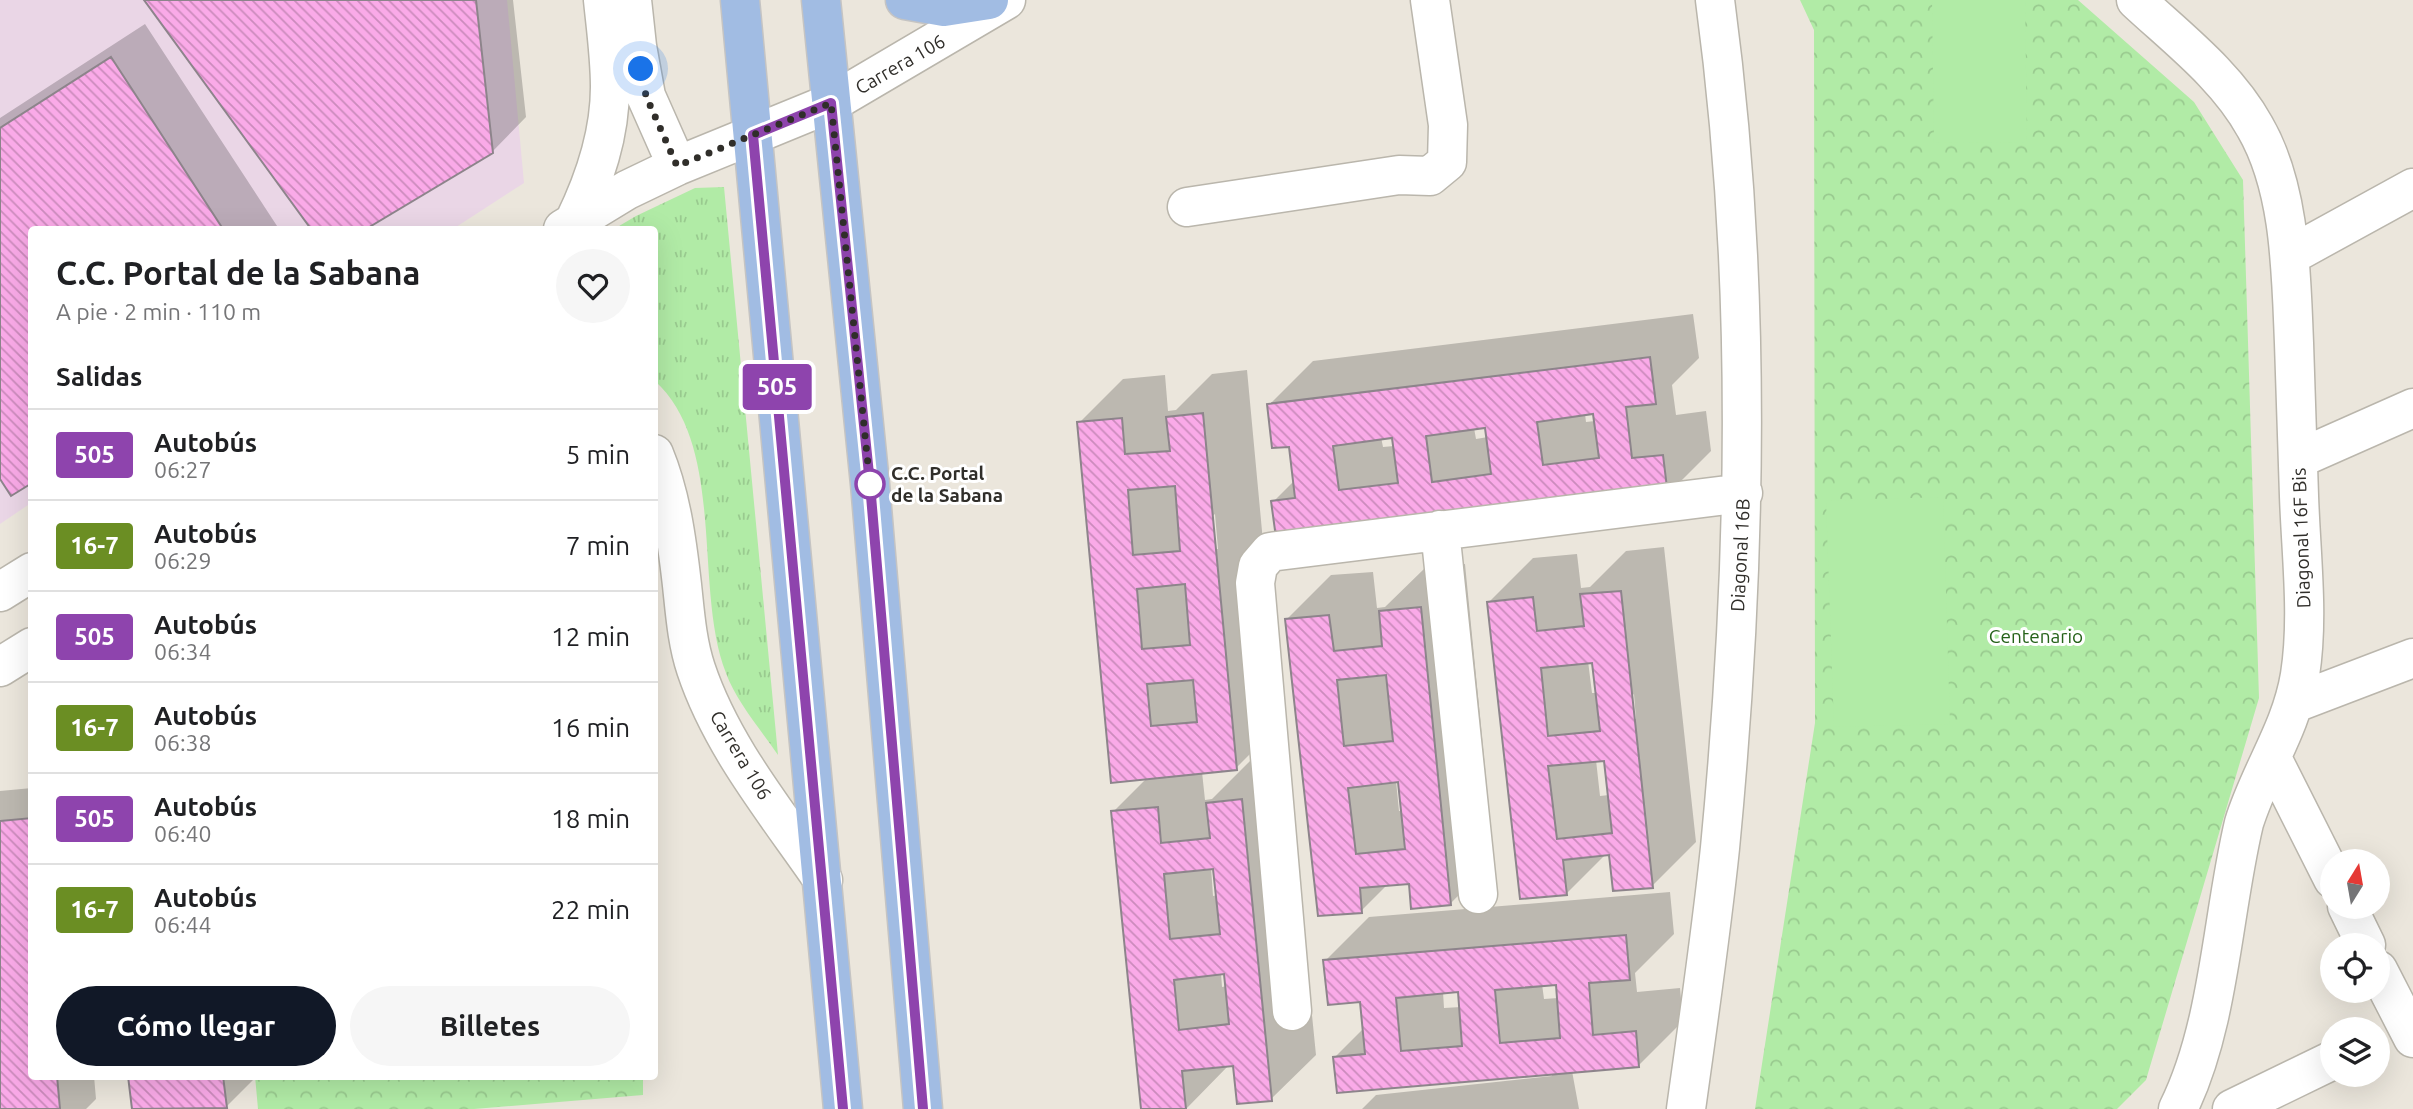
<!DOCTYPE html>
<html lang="es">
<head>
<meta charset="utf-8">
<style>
	:root { --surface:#fff; --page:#f6f6f6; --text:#202124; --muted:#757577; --line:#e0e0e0; --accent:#111827 }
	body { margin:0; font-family:Ubuntu,sans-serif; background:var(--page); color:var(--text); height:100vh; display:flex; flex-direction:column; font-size:26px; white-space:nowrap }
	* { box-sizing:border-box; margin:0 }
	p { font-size:23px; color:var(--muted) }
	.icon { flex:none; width:38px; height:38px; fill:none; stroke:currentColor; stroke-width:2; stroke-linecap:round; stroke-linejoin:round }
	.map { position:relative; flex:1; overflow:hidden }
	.details { position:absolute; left:28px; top:226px; width:630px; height:854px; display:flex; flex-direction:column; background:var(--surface); border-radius:7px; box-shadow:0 7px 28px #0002 }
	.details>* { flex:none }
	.badge { padding:0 14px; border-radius:5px; font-size:24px; line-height:46px }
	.needle { width:46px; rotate:11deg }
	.tools { position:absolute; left:2320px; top:849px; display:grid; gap:14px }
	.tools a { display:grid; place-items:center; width:70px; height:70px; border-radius:50%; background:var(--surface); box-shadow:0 7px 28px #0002; font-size:35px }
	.you { position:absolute; width:35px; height:35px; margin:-18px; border:5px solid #fff; border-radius:50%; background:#1a73e8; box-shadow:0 0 0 10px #1a73e833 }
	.map>.badge { position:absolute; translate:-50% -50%; box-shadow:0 0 0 4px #fff }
	h2 { padding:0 28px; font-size:26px; line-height:63px }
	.round { display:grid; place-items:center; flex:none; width:74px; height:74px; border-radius:37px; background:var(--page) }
	.head { display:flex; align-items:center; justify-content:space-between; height:119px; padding:0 28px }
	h1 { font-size:33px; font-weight:600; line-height:52px }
	.action { display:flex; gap:14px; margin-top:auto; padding:14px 28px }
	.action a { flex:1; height:80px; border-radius:42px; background:var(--accent); color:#fff; font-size:28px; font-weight:600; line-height:80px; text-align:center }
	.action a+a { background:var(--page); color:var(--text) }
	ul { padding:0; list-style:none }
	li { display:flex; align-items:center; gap:21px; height:91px; padding:0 28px; border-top:2px solid var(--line) }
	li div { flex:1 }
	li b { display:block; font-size:26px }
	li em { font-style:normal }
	li .badge { min-width:77px; font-weight:700; text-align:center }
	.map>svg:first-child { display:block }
	.industrial { fill:#ead6e6 }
	.grass { fill:url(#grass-tufts) }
	.park { fill:url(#park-crowns) }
	.garden { fill:#b1eba6 }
	.shadow { fill:#0003; fill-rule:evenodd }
	.building { fill:url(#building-back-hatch); stroke:#8d848b; stroke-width:2; fill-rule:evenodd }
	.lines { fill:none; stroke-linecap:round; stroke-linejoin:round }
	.minor-casing { stroke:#bab6ac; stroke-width:41 }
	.major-casing { stroke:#c5c4c3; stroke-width:41 }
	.minor { stroke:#fff; stroke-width:38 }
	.major { stroke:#a1bce3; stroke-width:38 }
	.line-casing { stroke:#fff; stroke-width:16 }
	.line { stroke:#8e44ad; stroke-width:10 }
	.walk { stroke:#302e2a; stroke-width:7; stroke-dasharray:0 12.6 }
	.stop-dot { fill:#fff; stroke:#8e44ad; stroke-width:3.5 }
	.labels { text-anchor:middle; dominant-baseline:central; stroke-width:6; stroke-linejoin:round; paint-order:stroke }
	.street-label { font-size:19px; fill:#302e2a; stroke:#fff }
	.stop-label { font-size:19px; font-weight:bold; fill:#302e2a; stroke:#fff; text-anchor:start }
	.park-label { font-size:19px; fill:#256219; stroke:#fff }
</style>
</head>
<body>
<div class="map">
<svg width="2413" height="1109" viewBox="0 0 2413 1109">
	<defs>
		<pattern id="grass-tufts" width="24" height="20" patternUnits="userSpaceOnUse" patternTransform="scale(1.75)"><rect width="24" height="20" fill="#b1eba6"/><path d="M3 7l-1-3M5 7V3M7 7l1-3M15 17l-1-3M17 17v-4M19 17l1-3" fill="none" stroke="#99ca8f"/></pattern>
		<pattern id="park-crowns" width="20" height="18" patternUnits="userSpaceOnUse" patternTransform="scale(1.75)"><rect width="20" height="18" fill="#b1eba6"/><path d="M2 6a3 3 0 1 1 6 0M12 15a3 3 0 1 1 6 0" fill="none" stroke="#99ca8f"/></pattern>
		<pattern id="building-back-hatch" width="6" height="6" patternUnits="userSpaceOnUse" patternTransform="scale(1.75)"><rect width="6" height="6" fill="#faaae8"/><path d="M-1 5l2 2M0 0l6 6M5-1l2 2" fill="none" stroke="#cb8bbc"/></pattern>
	</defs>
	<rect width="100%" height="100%" fill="#ebe6dc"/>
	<path class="industrial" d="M0,0H507L524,183L453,229H32L31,503L0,524Z"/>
	<path class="grass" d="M724,187L778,755C761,730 736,701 726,673C693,589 727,447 655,381L654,229H614L636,216L695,188Z"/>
	<path class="park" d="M1800,0H2078L2194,102L2243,180L2259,698L2146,1080L2117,1109H1755L1815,723L1814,30Z
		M255,1076H643V1095L474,1109H258Z"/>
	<path class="garden" d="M1932,0H2025L2027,142L1934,143Z
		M1943,497L1950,724L1834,727L1826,501Z"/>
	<path class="shadow" d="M146,0H513L526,117L492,152L363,229H313Z
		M145,24L279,229H32L0,476V118Z
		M1693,314L1699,358L1672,385L1676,415L1706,411L1711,451L1667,495L1273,502L1295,480L1290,445L1269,405L1313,361ZM1594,412L1595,421L1586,422L1585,414ZM1486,426L1488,437L1476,439L1474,428ZM1393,436L1394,446L1383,447L1381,437Z
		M1247,370L1280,724L1236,768L1202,772L1205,800L1212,799L1252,759L1286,756L1316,1055L1271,1099L1235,1064H1230L1186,1109H1142L1113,812L1148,777L1079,423L1123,379L1165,375L1168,411L1176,410L1212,374ZM1215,514L1218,549H1214L1211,517ZM1211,867H1214L1218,895L1213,896ZM1225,972L1227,986L1222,987L1221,973Z
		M1664,547L1696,842L1652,886L1610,853L1606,854L1566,894L1489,602L1533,558L1577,554L1581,588L1590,587L1626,551ZM1588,661H1594L1597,693H1592ZM1634,694L1636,719H1633L1630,697ZM1605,759L1609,795L1600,796L1596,760Z
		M1465,564L1494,859L1450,904L1410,882L1388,884L1361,911L1287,619L1331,575L1373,572L1377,608L1385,607L1425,568ZM1400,780L1403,811H1399L1396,781Z
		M32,788V1076H94L96,1099L86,1109H0V791Z
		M1670,892L1674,934L1635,973L1637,992L1680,988L1683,1021L1638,1066L1572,1071L1579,1109H1362L1376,1095L1552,1076L1551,1073L1335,1057L1364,1028L1362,1000L1325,961L1369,917ZM1557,983L1558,998L1544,999L1542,984ZM1459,991L1461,1007L1444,1008L1443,992Z
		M130,1076H257L226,1107L207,1109H134Z"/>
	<path class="building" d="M144,0H476L493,153L366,229H311Z
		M111,57L223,229H32V483L11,496L0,479V128Z
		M1650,357L1656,404L1626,407L1632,458L1663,455L1668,496L1277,545L1271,501L1295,498L1289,447L1272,448L1267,404ZM1593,414L1599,458L1543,465L1537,422ZM1485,428L1491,474L1432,482L1426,436ZM1392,438L1398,483L1339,490L1333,446Z
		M1203,413L1237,770L1111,783L1077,422L1122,418L1125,454L1170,451L1166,417ZM1175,486L1180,551L1133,555L1128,490ZM1185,584L1190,645L1142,649L1137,589ZM1193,680L1197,722L1151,726L1147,684Z
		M1621,591L1653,888L1613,891L1609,855L1563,860L1567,895L1520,899L1487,602L1533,597L1537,631L1584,626L1580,594ZM1592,663L1600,731L1548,736L1541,668ZM1604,761L1612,833L1557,839L1548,766Z
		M1421,607L1451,905L1411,909L1409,884L1360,888L1362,913L1318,916L1285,619L1329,615L1334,651L1382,646L1379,611ZM1386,675L1393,741L1344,746L1337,680ZM1398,782L1405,849L1356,854L1348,788Z
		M1242,799L1272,1101L1237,1104L1233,1066L1182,1071L1186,1109H1141L1111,811L1158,807L1161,843L1210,838L1206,803ZM1213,869L1220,934L1170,939L1164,874ZM1224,974L1229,1024L1179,1030L1174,980Z
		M32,818V1076H57L60,1109H0V821Z
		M1626,935L1630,980L1589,983L1593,1035L1636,1031L1639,1067L1337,1093L1333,1057L1365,1054L1360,1002L1328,1005L1323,960ZM1556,985L1560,1038L1500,1043L1495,990ZM1458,992L1462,1046L1401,1051L1396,998Z
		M128,1076H223L227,1108L132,1109Z"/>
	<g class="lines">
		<g class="minor-casing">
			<path id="minor" d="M632,0L637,46L646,96L677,166
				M2136,0C2178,39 2227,76 2255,127C2291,189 2291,273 2294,343C2296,394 2297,445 2299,496C2301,555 2309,617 2300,675C2291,730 2260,771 2244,823C2222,915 2220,1024 2178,1109
				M1187,207L1399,175L1430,176L1447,162L1448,125L1430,0
				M574,222C595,179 610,135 610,87C610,58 606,29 603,0
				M563,229L627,190L677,166L831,103L1006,0
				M2291,255L2413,188
				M654,454C671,495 677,541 682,585C685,613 687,642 696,669C722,747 777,813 823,880
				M2298,459L2413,408
				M1440,530L1478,894
				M0,592L32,572
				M0,667L32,647
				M2295,703L2413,658
				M2272,758L2333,879
				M2347,906L2366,945
				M2378,970L2413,1038
				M1292,1011L1255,583L1258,566L1270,552L1743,493
				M1686,1109C1698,1022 1711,935 1720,848C1747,567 1753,281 1715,0
				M2232,1109L2333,1060"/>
		</g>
		<g class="major-casing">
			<path id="major" d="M740,0L843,1109
				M821,0L870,484L923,1109
				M905,0L944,7L989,0"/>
		</g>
		<use href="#minor" class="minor"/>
		<use href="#major" class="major"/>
	</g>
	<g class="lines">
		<g class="line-casing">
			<path id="line" d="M843,1109L753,135L831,103L870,484L923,1109"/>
		</g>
		<use href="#line" class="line"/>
		<path class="walk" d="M641,69L646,96L677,166L831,103L870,484"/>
	</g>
	<circle class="stop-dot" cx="870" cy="484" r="14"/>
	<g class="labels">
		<g class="street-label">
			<text transform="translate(900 64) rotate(-30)">Carrera 106</text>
			<text transform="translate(2301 538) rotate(-92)">Diagonal 16F Bis</text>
			<text transform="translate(1740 555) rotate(-87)">Diagonal 16B</text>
			<text transform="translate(741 755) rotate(59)">Carrera 106</text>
		</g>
		<g class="stop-label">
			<text x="891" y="473">C.C. Portal<tspan x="891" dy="22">de la Sabana</tspan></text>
		</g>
		<g class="park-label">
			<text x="2036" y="636">Centenario</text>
		</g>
	</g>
</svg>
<div class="tools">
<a><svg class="needle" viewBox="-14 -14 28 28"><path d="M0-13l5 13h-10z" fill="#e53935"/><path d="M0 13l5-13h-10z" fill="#757577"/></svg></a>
<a><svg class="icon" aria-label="locate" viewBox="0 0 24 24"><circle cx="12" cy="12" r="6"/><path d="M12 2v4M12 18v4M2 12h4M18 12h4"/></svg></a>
<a><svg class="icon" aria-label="layers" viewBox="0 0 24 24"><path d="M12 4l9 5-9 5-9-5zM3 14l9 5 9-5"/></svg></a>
</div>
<div class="you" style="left:641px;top:69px"></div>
<b class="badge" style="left:777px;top:387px;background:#8e44ad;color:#fff">505</b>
<section class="details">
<div class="head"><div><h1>C.C. Portal de la Sabana</h1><p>A pie · 2 min · 110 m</p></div><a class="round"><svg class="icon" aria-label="heart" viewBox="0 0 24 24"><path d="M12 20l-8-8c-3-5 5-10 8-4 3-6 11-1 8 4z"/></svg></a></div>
<h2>Salidas</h2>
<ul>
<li><span class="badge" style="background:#8e44ad;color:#fff">505</span><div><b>Autobús</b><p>06:27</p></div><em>5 min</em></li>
<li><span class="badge" style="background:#6b8e23;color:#fff">16-7</span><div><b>Autobús</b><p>06:29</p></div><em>7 min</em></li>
<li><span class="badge" style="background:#8e44ad;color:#fff">505</span><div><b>Autobús</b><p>06:34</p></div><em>12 min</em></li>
<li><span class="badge" style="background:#6b8e23;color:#fff">16-7</span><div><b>Autobús</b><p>06:38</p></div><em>16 min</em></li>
<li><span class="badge" style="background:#8e44ad;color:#fff">505</span><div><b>Autobús</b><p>06:40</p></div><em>18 min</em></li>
<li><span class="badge" style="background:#6b8e23;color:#fff">16-7</span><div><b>Autobús</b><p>06:44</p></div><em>22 min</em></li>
</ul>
<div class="action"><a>Cómo llegar</a><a>Billetes</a></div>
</section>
</div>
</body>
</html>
